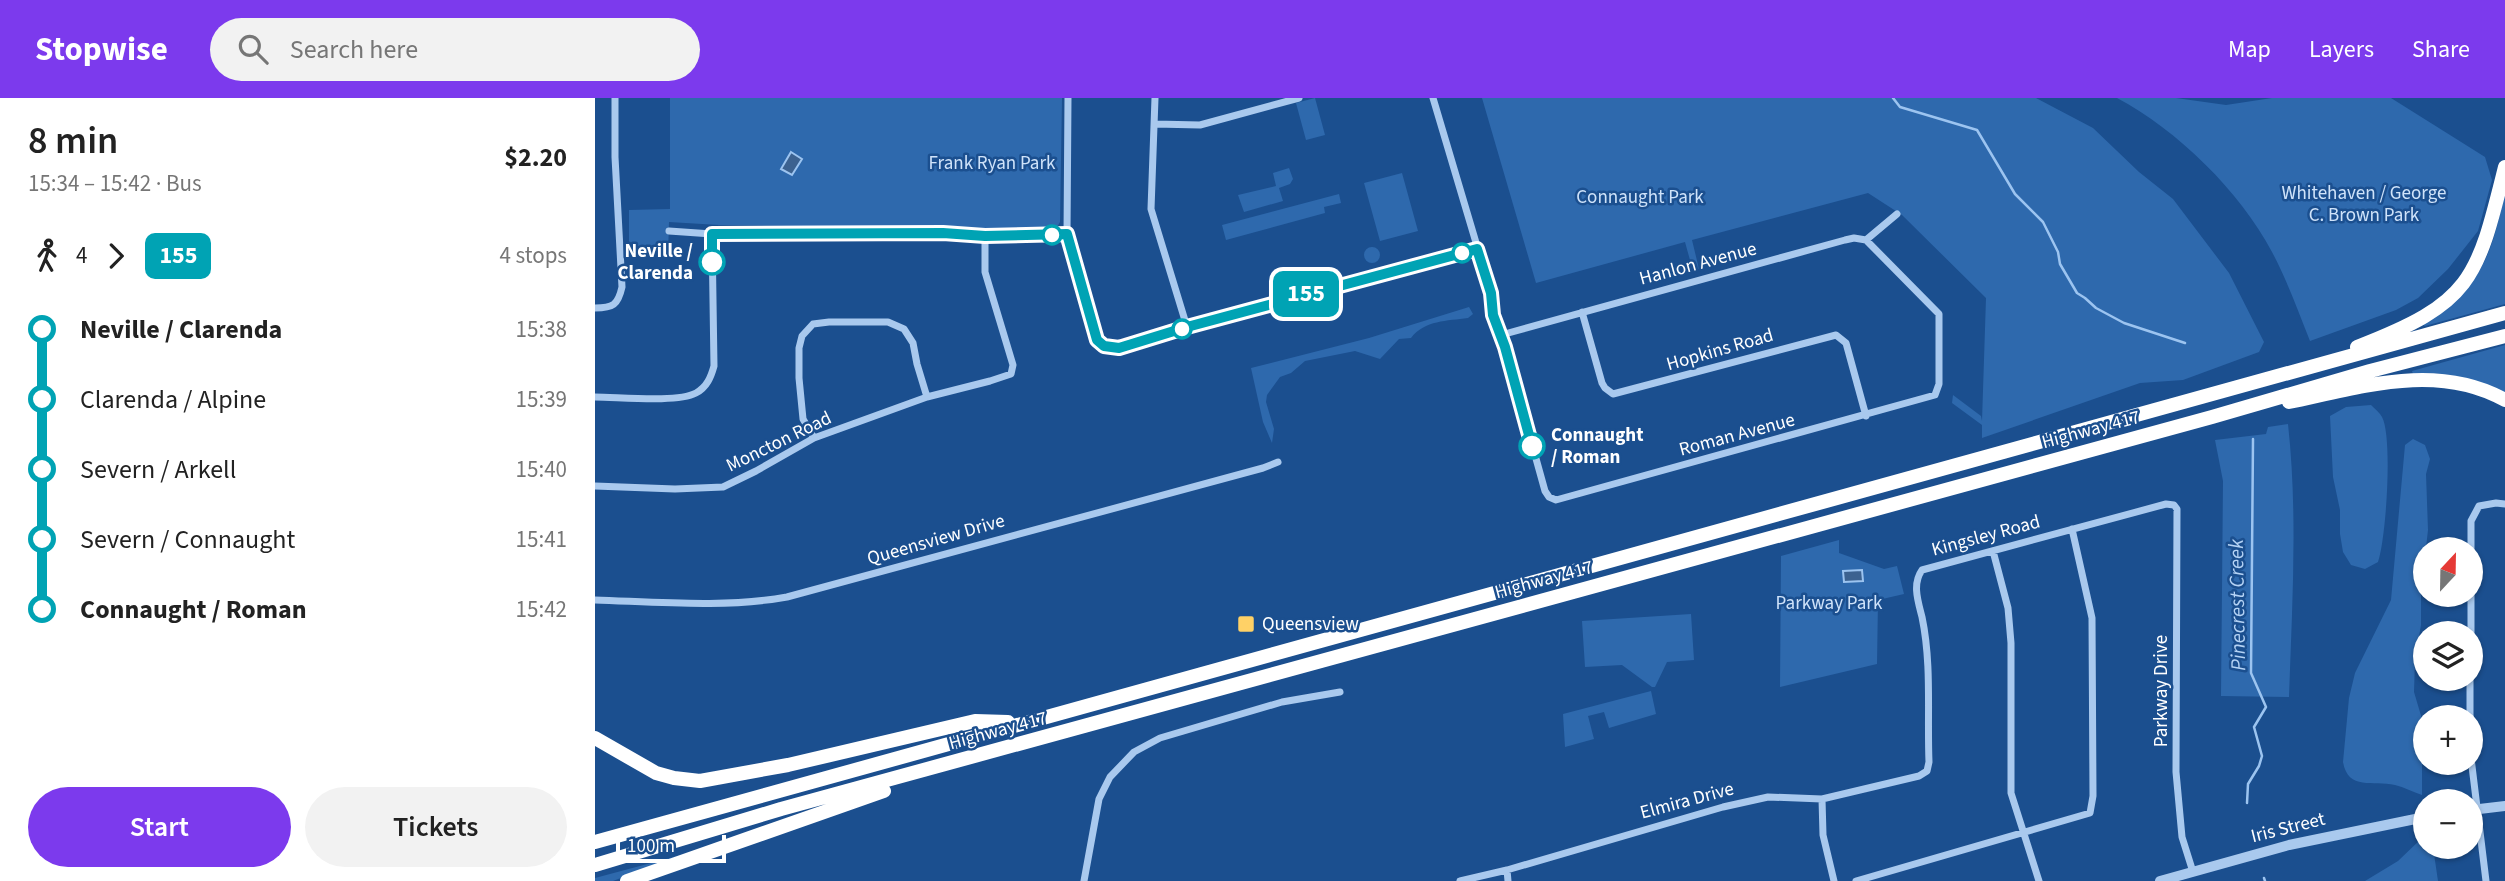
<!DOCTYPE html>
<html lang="en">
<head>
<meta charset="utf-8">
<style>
	:root { --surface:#fff; --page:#f2f2f2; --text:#222; --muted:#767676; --accent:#7c3aed }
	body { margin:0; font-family:"Source Sans 3",sans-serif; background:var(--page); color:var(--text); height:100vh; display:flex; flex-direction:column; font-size:26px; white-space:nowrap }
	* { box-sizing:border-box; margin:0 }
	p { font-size:23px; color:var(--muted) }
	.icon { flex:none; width:38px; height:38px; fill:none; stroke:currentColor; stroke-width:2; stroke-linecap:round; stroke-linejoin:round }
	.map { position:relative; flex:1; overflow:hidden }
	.details { display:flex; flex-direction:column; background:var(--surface); width:595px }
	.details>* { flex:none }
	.badge { padding:0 14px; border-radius:10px; font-size:24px; line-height:46px }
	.needle { width:46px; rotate:22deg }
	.buttons { position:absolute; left:1818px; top:439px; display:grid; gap:14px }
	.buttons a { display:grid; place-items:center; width:70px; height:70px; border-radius:50%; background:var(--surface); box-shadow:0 2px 5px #0004; font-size:35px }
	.scale { position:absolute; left:21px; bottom:18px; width:110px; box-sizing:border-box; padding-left:7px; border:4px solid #fff; border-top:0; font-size:19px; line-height:24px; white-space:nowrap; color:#fff; -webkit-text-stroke:5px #1b4f8f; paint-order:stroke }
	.map>.badge { position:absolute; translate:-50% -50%; box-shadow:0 0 0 4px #fff }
	.legs { display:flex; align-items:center; gap:10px; height:77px; padding:0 28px; font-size:23px }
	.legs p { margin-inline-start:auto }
	.summary { display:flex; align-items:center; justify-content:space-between; height:119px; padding:0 28px }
	h1 { font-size:38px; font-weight:600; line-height:52px }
	.cta { display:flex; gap:14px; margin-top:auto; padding:14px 28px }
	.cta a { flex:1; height:80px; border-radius:42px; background:var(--accent); color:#fff; font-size:28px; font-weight:600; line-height:80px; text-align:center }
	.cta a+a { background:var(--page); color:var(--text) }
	ul { padding:0 28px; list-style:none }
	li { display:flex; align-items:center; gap:24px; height:70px; font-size:26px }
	li i { display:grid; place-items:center; width:10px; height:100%; margin:0 9px; background:currentColor }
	li i::after { content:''; width:18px; height:18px; margin:-9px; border:5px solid; border-radius:50%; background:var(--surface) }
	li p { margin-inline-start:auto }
	li:first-child i { background:linear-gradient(#0000 50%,currentColor 0) }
	li:last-child i { background:linear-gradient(currentColor 50%,#0000 0) }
	header { display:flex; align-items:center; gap:42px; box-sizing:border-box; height:98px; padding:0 35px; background:var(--accent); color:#fff }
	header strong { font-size:33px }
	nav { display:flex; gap:38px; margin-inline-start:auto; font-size:24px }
	.search { width:490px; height:63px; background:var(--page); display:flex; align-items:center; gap:18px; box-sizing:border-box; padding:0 24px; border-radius:38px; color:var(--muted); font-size:26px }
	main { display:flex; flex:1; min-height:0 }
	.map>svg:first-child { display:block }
	.green { fill:#2e69ad }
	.water { fill:#3c6290; stroke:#9cc4f0; stroke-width:2 }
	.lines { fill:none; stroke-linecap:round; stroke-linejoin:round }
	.stream { stroke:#9cc4f0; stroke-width:2.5 }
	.minor { stroke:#a9c9ee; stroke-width:7 }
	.tertiary { stroke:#a9c9ee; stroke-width:10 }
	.motorway { stroke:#fff; stroke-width:14 }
	.line-1-casing { stroke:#fff; stroke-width:16 }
	.line-1 { stroke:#00a3b4; stroke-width:10 }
	.stop-1-dot { fill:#fff; stroke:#00a3b4; stroke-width:3.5 }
	.poi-dot { fill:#ffd166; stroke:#1b4f8f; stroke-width:2.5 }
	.labels { text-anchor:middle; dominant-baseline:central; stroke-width:5; stroke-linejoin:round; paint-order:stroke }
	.park-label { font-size:19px; fill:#cfe3fa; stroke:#1b4f8f }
	.stop-label { font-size:19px; font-weight:bold; fill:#fff; stroke:#1b4f8f; text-anchor:end }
	.street-label { font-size:19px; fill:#fff; stroke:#1b4f8f }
	.poi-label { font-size:19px; fill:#fff; stroke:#1b4f8f; text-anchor:start }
	.water-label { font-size:21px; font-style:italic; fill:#b5d3f5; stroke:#1b4f8f }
</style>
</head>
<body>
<header>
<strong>Stopwise</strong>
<div class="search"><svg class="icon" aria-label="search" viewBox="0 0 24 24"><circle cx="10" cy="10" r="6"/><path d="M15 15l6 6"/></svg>Search here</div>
<nav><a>Map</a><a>Layers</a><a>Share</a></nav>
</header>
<main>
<section class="details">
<div class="summary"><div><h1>8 min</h1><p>15:34 – 15:42 · Bus</p></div><b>$2.20</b></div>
<div class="legs"><svg class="icon" aria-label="walk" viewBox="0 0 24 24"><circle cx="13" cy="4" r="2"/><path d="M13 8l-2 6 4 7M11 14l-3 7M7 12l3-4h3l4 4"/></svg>4<svg class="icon" aria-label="forward" viewBox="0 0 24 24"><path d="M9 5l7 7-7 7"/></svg><b class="badge" style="background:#00a3b4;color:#fff">155</b><p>4 stops</p></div>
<ul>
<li><i style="color:#00a3b4"></i><b>Neville / Clarenda</b><p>15:38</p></li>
<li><i style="color:#00a3b4"></i><span>Clarenda / Alpine</span><p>15:39</p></li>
<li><i style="color:#00a3b4"></i><span>Severn / Arkell</span><p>15:40</p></li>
<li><i style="color:#00a3b4"></i><span>Severn / Connaught</span><p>15:41</p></li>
<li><i style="color:#00a3b4"></i><b>Connaught / Roman</b><p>15:42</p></li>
</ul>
<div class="cta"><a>Start</a><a>Tickets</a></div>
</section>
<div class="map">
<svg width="1910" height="783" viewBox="0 0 1910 783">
	<rect width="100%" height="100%" fill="#1b4f8f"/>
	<path class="green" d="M75,0H467L465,124L461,131L124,127L74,124L73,159L34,156V112L75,111Z
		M720,0L730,37L711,42L701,5Z
		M887,0H1441L1498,30L1544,74L1578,101L1634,175L1669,244L1664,254L1588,282L1545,285L1387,340V327L1357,305L1358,297L1386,318L1387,323L1391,200L1307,117L1273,95L1097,142L1104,171L1098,173L1090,144L941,185Z
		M1522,0H1581L1631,7L1677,0H1796L1890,59L1897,82L1883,133L1853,171L1823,200L1801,212L1715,243C1703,213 1692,182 1677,154C1645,93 1582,32 1522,0Z
		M694,70L698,81L695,86L684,90L688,103L649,114L643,97L681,88L678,75Z
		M807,75L823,133L785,143L769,85Z
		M1910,92V206L1830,228L1827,226C1842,213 1870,194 1880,179C1898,154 1904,121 1910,92Z
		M744,96L746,105L729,109L730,115L631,142L627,127Z
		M769 157a8 8 0 1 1 16 0a8 8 0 1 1-16 0Z
		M874,209L878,216L873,220C852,223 830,222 816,240L804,241L785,261L760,253L710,263L696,275L685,279L672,297L671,304L679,331L677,345L668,324L656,270L774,240Z
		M1910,247V298C1876,283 1857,272 1818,276L1817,273Z
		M1776,307C1780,311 1785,315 1787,319C1798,339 1791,442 1783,464L1770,471L1756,467L1748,454L1745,436V412L1738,379L1735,318L1751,309Z
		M1693,326C1703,417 1697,508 1694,599L1626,598L1628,383L1620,342L1671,336L1673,329Z
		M1818,341L1830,347L1835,361L1831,376L1833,432L1826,493V527L1820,562L1819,594L1827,621V697C1818,694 1809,689 1800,687C1778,682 1753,693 1748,664L1754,600L1760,575L1796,502L1810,347Z
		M1244,442V455L1289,471L1302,468L1309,496L1283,502L1282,566L1185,589L1186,458Z
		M1096,516L1099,562L1072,564L1060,589H1057L1027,567L990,569L987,523Z
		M1056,593L1061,616L1014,630L1009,614L993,618L999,641L970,649L968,616Z
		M1827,740H1830V749H1838L1843,783H1770L1803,763Z
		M86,757L18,783H0V780Z"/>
	<path class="water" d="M196,54L207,61L197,77L186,71Z
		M1267,472L1268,483L1249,484L1248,473Z"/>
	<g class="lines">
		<path class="stream" d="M1298,0L1305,9L1382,32L1420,96L1448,124L1463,154L1465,166L1482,195L1490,200L1501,210L1529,225L1590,245
			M1652,705L1653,686L1664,668L1667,658L1659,629L1671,609L1656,575L1658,341
			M1669,780L1670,783"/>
		<path class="minor" d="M473,0L472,136L502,242L509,248L524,250L607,225L882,151
			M560,0L556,111L592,229
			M838,0L896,195L898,217L910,249L950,393L954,399L961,402L1340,297L1344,286V216L1271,142
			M560,26L605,27L704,0
			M74,133L117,136L348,135L390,138L472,136
			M0,210C18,210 23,207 27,189L20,59V0
			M987,214L1007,285L1010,290L1018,296L1241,237L1251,245L1271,318
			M906,237L1250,142L1259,140L1271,142L1302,116
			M0,299C24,299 82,305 101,295C112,289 116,279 119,268L117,136
			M219,340L208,321L204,280V250L207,238L218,226L234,224H293L309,231L318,245L322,266L332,299
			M0,388L80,391L128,389L161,373L219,340L332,299L395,283L416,276L418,267L390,174V138
			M1398,453L1413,510L1416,545V695L1444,783
			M0,502C62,504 132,510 192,499L668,370L683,364
			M1876,546V423L1884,408L1901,405L1910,406
			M1875,620V581
			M1876,660L1891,783
			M1227,701L1228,737L1239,783
			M912,772L913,783
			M489,783L504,701L515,679L539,654L565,640L687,604L745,594
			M865,783L912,772L1128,709L1173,699L1227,701L1324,678L1332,673L1334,664C1332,616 1337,567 1327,519C1323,503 1317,486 1327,472L1571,406L1579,407L1582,411L1581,674L1587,739L1598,774
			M1261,783L1495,715L1498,698L1497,520L1477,431"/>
		<path class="tertiary" d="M1876,712L1910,708
			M1565,783L1694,747L1830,719"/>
		<path class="motorway" d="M1762,249C1876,205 1882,183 1910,69
			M1694,304C1766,289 1842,264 1910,302
			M0,640L61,675L79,680L105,683L193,667L380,623L413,624
			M0,744L1910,215
			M0,767L186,711L1617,319L1775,273L1910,238
			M32,783L289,693"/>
	</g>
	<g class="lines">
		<g class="line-1-casing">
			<path id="line-1" d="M117,164V136L348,135L390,138L472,136L502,242L509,248L524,250L592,229L882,151L896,195L898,217L910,249L937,348"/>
		</g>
		<use href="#line-1" class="line-1"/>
	</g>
	<g class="stop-1-dot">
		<circle cx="457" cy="137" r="9"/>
		<circle cx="867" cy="155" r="9"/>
		<circle cx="117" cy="164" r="12"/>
		<circle cx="587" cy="231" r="9"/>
		<circle cx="937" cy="348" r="12"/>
	</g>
	<rect class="poi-dot" x="642" y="517" width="18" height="18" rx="3.5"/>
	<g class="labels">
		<g class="park-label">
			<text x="397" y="65">Frank Ryan Park</text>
			<text x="1769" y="95">Whitehaven / George<tspan x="1769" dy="22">C. Brown Park</tspan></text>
			<text x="1045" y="99">Connaught Park</text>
			<text x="1234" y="505">Parkway Park</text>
		</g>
		<g class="stop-label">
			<text x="98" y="153">Neville /<tspan x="98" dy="22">Clarenda</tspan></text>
			<text x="956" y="337" text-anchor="start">Connaught<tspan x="956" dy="22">/ Roman</tspan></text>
		</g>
		<g class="street-label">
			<text transform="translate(1103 166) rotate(-15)">Hanlon Avenue</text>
			<text transform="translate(1125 252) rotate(-16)">Hopkins Road</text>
			<text transform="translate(1496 332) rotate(-15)">Highway 417</text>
			<text transform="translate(1142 337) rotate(-15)">Roman Avenue</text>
			<text transform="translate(184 344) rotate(-26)">Moncton Road</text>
			<text transform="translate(1391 438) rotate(-15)">Kingsley Road</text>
			<text transform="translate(341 442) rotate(-16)">Queensview Drive</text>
			<text transform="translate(949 482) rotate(-15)">Highway 417</text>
			<text transform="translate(1566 593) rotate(-90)">Parkway Drive</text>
			<text transform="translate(403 633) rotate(-15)">Highway 417</text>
			<text transform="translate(1092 703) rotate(-15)">Elmira Drive</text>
			<text transform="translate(1693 730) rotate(-14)">Iris Street</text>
		</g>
		<g class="poi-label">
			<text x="667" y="526">Queensview</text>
		</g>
		<g class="water-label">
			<text transform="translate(1642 507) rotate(-91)">Pinecrest Creek</text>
		</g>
	</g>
</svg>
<div class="buttons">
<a><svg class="needle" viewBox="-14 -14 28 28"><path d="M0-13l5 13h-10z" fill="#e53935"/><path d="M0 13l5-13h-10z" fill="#767676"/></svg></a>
<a><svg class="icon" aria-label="layers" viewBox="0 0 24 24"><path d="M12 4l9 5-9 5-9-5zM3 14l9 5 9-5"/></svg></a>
<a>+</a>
<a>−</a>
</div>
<div class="scale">100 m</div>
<b class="badge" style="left:711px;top:196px;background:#00a3b4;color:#fff">155</b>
</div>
</main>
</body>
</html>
